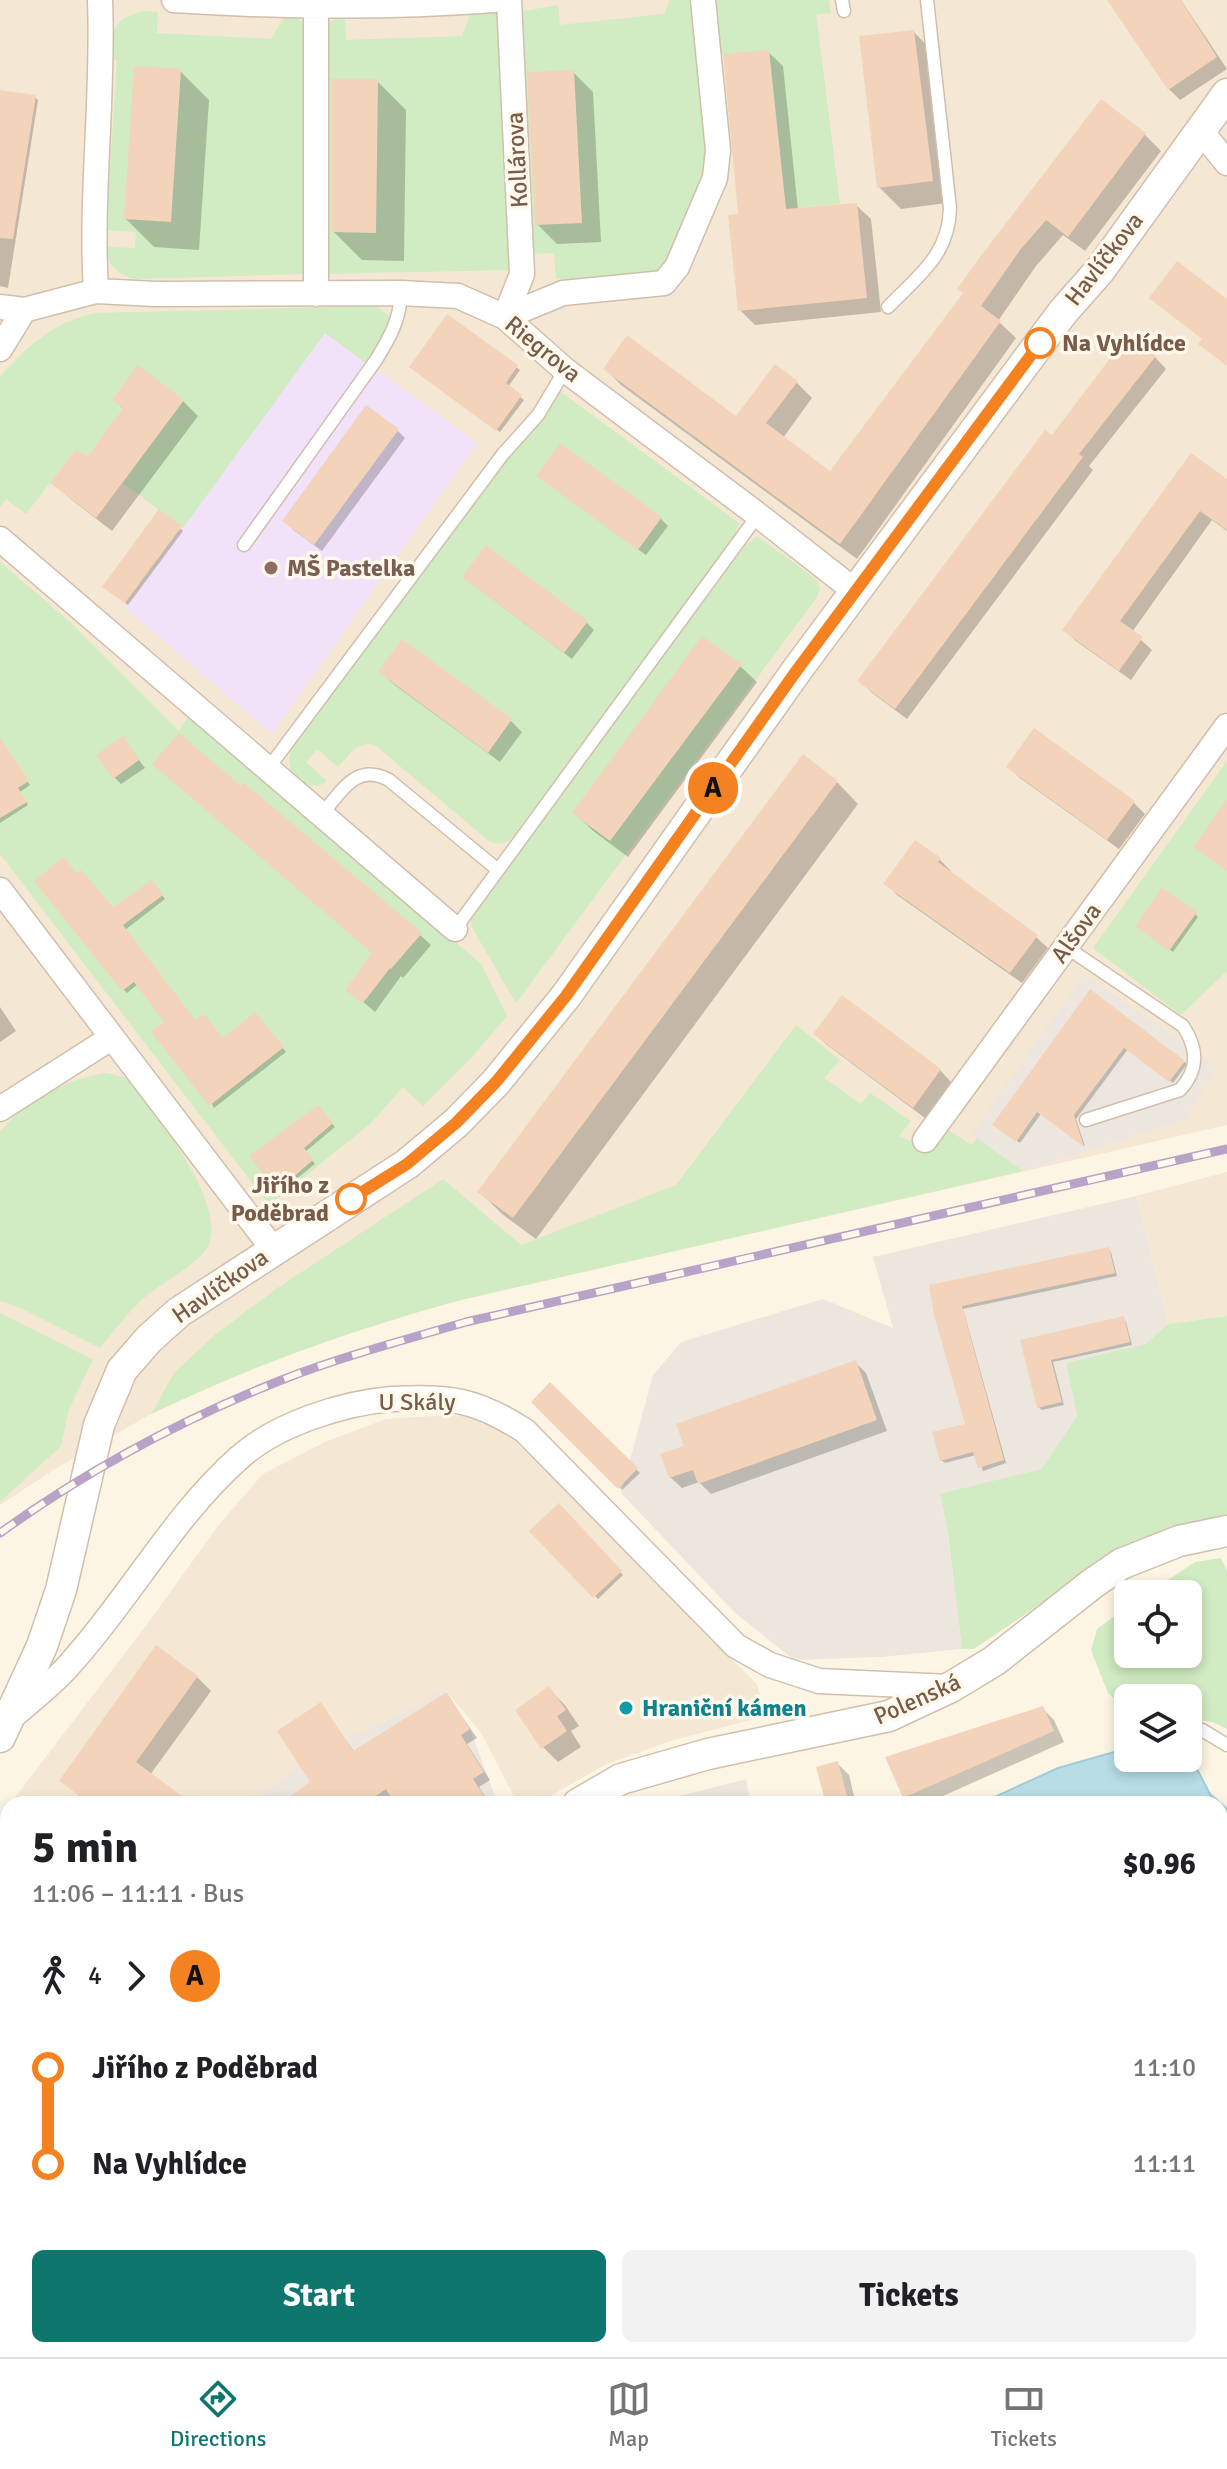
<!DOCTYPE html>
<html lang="en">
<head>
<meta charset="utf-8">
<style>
	:root { --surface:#fff; --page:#f2f2f2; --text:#202124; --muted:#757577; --line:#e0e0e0; --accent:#0f766e }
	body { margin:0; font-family:Signika,sans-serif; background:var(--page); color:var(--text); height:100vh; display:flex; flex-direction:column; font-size:30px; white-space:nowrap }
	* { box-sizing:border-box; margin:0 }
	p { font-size:26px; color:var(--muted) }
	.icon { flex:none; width:44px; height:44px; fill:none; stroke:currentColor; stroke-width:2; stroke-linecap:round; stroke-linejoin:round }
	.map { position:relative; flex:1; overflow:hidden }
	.side { position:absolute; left:0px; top:1796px; width:1228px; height:562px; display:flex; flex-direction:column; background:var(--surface); border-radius:24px 24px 0 0; box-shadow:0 4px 12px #0003 }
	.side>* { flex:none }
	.badge { padding:0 16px; border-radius:26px; font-size:28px; line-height:52px }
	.controls { position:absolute; left:1114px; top:1580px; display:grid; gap:16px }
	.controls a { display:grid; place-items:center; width:88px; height:88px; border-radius:12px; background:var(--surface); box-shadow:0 4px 12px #0003; font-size:40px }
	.map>.badge { position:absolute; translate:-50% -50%; box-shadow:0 0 0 4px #fff }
	.legs { display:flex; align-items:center; gap:12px; height:88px; padding:0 32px; font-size:26px }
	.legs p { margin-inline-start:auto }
	.summary { display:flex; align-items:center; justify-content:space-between; height:136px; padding:0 32px }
	h1 { font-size:44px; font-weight:700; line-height:60px }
	.button { display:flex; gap:16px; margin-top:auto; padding:16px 32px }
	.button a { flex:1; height:92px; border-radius:12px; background:var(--accent); color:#fff; font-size:32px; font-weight:700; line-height:92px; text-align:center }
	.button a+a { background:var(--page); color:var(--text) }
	ul { padding:0 32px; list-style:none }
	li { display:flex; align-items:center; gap:28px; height:96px; font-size:30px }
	li i { display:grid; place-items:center; width:12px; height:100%; margin:0 10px; background:currentColor }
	li i::after { content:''; width:20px; height:20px; margin:-10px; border:6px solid; border-radius:50%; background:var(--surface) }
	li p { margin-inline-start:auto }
	li:first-child i { background:linear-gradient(#0000 50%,currentColor 0) }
	li:last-child i { background:linear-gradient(currentColor 50%,#0000 0) }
	.tab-bar { display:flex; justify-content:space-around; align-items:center; height:112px; border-top:2px solid var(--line); background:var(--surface); font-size:22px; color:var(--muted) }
	.tab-bar a { display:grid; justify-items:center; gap:4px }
	.tab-bar .current { color:var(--accent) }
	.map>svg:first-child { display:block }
	.residential { fill:#f4e7d3 }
	.industrial { fill:#ece6df }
	.education { fill:#f1e1f9 }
	.green { fill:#d1ebc2 }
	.water { fill:#b8dde7; stroke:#9eccd9; stroke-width:2 }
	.shadow { fill:#0003 }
	.building { fill:#f3d4bb }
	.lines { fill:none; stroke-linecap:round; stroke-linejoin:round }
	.service-casing { stroke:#d0bfad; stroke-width:15 }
	.minor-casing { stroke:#d0bfad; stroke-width:27 }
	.tertiary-casing { stroke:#d0bfad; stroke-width:33 }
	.service { stroke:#fff; stroke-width:12 }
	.minor { stroke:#fff; stroke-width:24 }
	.tertiary { stroke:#fff; stroke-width:30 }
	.rail-casing { stroke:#b8a2c7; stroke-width:9 }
	.rail { stroke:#fff8eb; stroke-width:6; stroke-dasharray:18; stroke-linecap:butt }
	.line-1-casing { stroke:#fff; stroke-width:18 }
	.line-1 { stroke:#f58220; stroke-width:12 }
	.stop-1-dot { fill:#fff; stroke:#f58220; stroke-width:4 }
	.education-dot { fill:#8d6e63; stroke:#fff8eb; stroke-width:3 }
	.culture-dot { fill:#0f9aa8; stroke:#fff8eb; stroke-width:3 }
	.labels { text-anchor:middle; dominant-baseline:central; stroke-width:7; stroke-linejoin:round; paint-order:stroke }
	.street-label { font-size:24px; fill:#765c49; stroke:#fff8eb }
	.stop-label { font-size:24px; font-weight:bold; fill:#765c49; stroke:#fff8eb; text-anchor:start }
	.education-label { font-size:24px; font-weight:bold; fill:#785e54; stroke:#fff8eb; text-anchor:start }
	.culture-label { font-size:24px; font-weight:bold; fill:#0d838f; stroke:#fff8eb; text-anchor:start }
</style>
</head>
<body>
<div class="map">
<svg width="1227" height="2357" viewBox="0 0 1227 2357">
	<rect width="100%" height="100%" fill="#fdf5e4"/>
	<path class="residential" d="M0,0H1227V1125L461,1300L371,1324L274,1358L151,1414L55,1469L0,1505Z
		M1227,1172V1316L1168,1324L1136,1196Z
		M449,1415L482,1417L514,1440L638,1560L706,1635L757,1684L766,1716L670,1741L605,1765L536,1804H518L481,1733L444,1688L418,1706L323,1748L247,1804H10L145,1627L221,1522L263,1474L325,1442L386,1419Z
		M8,1808V2301L0,2312V1824Z"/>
	<path class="industrial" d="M1085,974L1217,1067L1186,1119L1023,1171L971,1134Z
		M1136,1196L1168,1324L1145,1344L1066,1363L1077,1416L1041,1469L940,1495L948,1534L962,1649L881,1657L794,1660L734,1612L621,1493L653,1375L681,1342L823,1299L893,1328L873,1257Z
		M444,1688L470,1729L498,1804H247L323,1748L418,1706Z
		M746,1779L751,1804H647Z
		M1227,2056V2220L1220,2198V2059Z
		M1220,2264L1227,2287V2357H901L907,2350H1220Z
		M57,2350H358L347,2357H52Z
		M594,2350H845L839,2357H586Z"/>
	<path class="education" d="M325,332L477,443L272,734L125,608Z
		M219,2350H358L347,2357H226Z"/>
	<path class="green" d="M670,0H694L708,126L707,175L668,267L645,279H556L554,253L527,254L519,12L558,5L560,25L664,14Z
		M710,0H829L831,13L816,15L840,204L786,209L769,50L713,56Z
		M145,11L158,12L157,33L271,39L283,19L296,18L307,25V274L134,279C117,274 108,265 105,247L135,248L136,232L106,230L117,60L108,59C110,29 115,18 145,11Z
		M494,12L501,14L515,270L322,274L327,23L336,19L345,20L346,40L462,36L470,14Z
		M377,306L397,323L371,367L325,333L183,528L123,483L184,400L138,366L123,408L87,457L76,449L26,514L6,499L0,507V377C27,346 53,323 94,313Z
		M557,389L739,523L734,537L512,838C504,844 498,846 489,841L375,745C357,740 349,756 338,767L317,749L306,762L327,781L319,786L306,785C292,774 285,767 292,749Z
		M757,536L816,579L820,589L817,597L516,1003L471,926V917L745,546Z
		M0,562L70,622L179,731L188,717L481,964L507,1016L473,1056L423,1106L403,1087L370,1124L269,1205L0,854Z
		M1227,761V971L1181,1015L1093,948Z
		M796,1025L840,1060L824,1078L861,1104L870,1093L911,1121L899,1136L931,1151L948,1130L972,1145L977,1138L1023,1171L461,1300C352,1330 253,1365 151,1414L174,1373L216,1334L276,1289L443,1179L521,1245L676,1185Z
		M107,1073L130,1079C153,1112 237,1214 204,1252C190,1269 162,1283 145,1297C128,1312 114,1331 100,1348L19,1307L0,1301V1131C25,1103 69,1077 107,1073Z
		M0,1313L93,1360L69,1409L61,1446L0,1502Z
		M1227,1316V1514L1152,1536L1111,1556L974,1649H962L948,1534L940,1494L1041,1469L1077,1416L1066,1363L1145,1344L1168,1324Z
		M1221,1558L1227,1571V1729L1213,1722L1188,1719V1698H1128V1708L1123,1707L1108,1693L1091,1650L1097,1629L1128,1606V1654H1188V1594H1146L1195,1562Z
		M0,1895L8,1899V2294L0,2303Z"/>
	<path class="water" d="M1128,1748V1758H1188V1752L1210,1794L1227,1809V1895L1220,1893V1804H979L1058,1768Z
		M397,2350H539L525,2357H385Z"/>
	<path class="shadow" d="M1110,0H1181L1227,69L1180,100L1169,89Z
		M914,32L935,54L954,202L901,209L879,187Z
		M768,52L783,66L798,210L856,205L871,219L881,312L755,325L740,310V216Z
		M180,71L209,100L199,250L154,247L126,219Z
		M573,72L593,92L601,242L557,244L537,224Z
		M377,81L406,110L404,261L362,260L333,231Z
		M0,92L35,97L38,100L8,288L0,286Z
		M1102,102L1145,135L1161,151L1085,251L1063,235L1036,266L998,321L1016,338L857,559L621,385L605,368L737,419L796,382L812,398L783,438L830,473L965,293Z
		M448,316L520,370L508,387L524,400L500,432L414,370Z
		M1155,357L1166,369L1089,466L1093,470L907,719L871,692L860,681Z
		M115,400L183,401L198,416L112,531L68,497L53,482L87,460L124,410Z
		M398,431L405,438L322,551L292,529Z
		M539,476L660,518L668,526L646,555Z
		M1227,482V531L1212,520L1132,632L1152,650L1131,680L1076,641L1065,630Z
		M180,528L183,531L128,605L108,589Z
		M472,584L586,622L594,630L572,659Z
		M403,642L511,721L522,732L500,762L392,683L381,672Z
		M740,666L757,682L628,857L592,830L575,813Z
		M0,739L30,785L20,792L28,805L0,823Z
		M123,739L145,768L121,784L114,777Z
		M1009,767L1134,803L1145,814L1119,849L1020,778Z
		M837,782L858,804L536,1239L502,1214L480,1192Z
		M916,842L940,860L951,871L950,873L1036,937L1048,948L1022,983L897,895L886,883Z
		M78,876L113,909L155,886L165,899L125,930L196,1022L224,1041L259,1018L286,1052L214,1108L167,1022L138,984L127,993L123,989Z
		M1195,914L1198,917L1173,952L1140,929Z
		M420,935L431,945L403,978L401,976L375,1012L348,989L374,953Z
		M1090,991L1187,1064L1173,1083L1128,1049L1076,1119L1085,1146L1041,1114L1020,1143L997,1127Z
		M0,1007L16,1031L0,1042Z
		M816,1034L940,1070L951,1082L925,1118L827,1045Z
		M318,1108L335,1127L305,1152L315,1164L294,1181V1189L284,1188L279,1191L276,1188Z
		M1108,1249L1111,1252L1117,1276L963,1309L1006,1463L983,1471L976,1455L945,1463L941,1460L968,1425L936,1315Z
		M1123,1318L1126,1322L1132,1345L1053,1362L1064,1405L1042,1410L1038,1407L1023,1341Z
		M855,1362L866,1373L887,1431L711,1494L699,1482L682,1488L670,1477L687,1447Z
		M550,1385L640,1473L622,1490L534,1402Z
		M559,1506L623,1575L598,1599L532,1531Z
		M156,1648L197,1677L211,1691L150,1775L190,1804H89L62,1781Z
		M549,1689L564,1704L579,1726L571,1731L581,1747L558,1762L543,1747Z
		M447,1695L477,1738L467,1744L490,1780L479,1787L490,1804H398L393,1796L382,1804H283L313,1782L321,1705L355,1753Z
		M1042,1708L1054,1720L1064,1742L925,1804H912L905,1797Z
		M837,1763L849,1775L856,1804H828L819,1768Z
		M8,1876V2002L0,2018V1893Z
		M79,2350H142L137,2357H88Z
		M696,2350H828L822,2357H705Z
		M1069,2350H1205L1211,2357H1075Z"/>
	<path class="building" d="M1107,0H1181L1217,57L1168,90Z
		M914,30L933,181L877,188L859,36Z
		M769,50L786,209L857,203L867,298L738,311L728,215L738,214L723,54Z
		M134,66L181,69L171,222L124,219Z
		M574,70L582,223L535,225L527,72Z
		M331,79H378L376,233L331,232Z
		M0,90L36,95L13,239L0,238Z
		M1101,99L1146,133L1068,237L1046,220L1020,250L981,306L1001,321L840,544L603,369L627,335L736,416L775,364L798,381L766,423L830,471L963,293L957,289L980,257Z
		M1177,261L1227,299V366L1198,344L1202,339L1149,298Z
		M447,314L518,365L506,383L522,395L496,431L409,367Z
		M1127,336L1156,356L1079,454L1083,457L895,709L857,681L1045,430L1052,435Z
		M138,365L184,400L96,518L50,483L76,449L87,457L123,408L112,400Z
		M366,405L399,429L314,545L282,521Z
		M560,443L662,517L638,550L536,476Z
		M1191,453L1227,479V530L1200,511L1120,621L1143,637L1119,671L1062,630Z
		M159,509L182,526L125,603L102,587Z
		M486,545L588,621L564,653L462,577Z
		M702,636L742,664L610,841L572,813Z
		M402,639L512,719L488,753L378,672Z
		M1034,728L1135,801L1107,840L1006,767Z
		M179,733L241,786L243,782L422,933L391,969L390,968L363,1003L345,990L372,953L152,764Z
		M123,736L139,760L113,779L96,755Z
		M0,737L29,781L18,788L27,802L0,818Z
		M803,754L838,781L513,1218L477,1192Z
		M1227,799V871L1193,847Z
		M915,840L941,858L938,862L1038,935L1010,973L883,884Z
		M64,857L77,874L81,870L113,907L152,880L163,895L123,925L195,1020L204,1014L223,1038L255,1012L284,1047L209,1106L151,1032L164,1022L134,982L122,991L34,881Z
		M1162,887L1197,912L1169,951L1135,926Z
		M1090,989L1185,1061L1169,1082L1124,1048L1074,1115L1084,1147L1037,1112L1016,1142L992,1125Z
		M842,995L941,1069L913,1108L813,1034Z
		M318,1105L333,1123L304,1148L313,1160L292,1178V1187L280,1186L275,1189L249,1156Z
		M1109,1247L1115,1273L962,1306L1004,1460L978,1468L973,1452L940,1461L932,1432L965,1424L934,1315L929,1285Z
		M1124,1316L1130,1342L1051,1360L1062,1402L1037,1408L1020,1340Z
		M856,1360L877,1420L698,1484L693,1470L669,1478L660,1454L684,1446L676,1424Z
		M550,1382L638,1468L618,1489L531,1402Z
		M559,1503L622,1571L593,1598L529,1531Z
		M156,1645L198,1676L136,1762L193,1804H91L59,1781Z
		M549,1686L566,1710L557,1716L567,1731L541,1749L515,1710Z
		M447,1692L470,1729L461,1735L484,1772L473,1779L489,1804H395L386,1789L364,1804H279L310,1782L277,1731L321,1702L353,1751Z
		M1043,1706L1054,1731L903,1798L885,1757Z
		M838,1761L848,1800L826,1804L816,1767Z"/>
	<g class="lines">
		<g class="service-casing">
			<path id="service" d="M842,0L844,11
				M888,307C919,275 949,255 950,208L927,0
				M244,545L376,360C390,337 400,320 401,293
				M267,770L503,454L538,415L565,370
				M321,815C342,792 355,762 389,780L498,870
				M455,929L758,515
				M1066,947L1183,1026C1198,1049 1199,1069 1180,1090L1086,1120
				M1202,1730L1227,1745
				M1220,1960L1227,1947
				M1220,1972L1227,1974
				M949,2350L955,2357"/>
		</g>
		<g class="minor-casing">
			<path id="minor" d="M174,0C281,7 387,8 494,0
				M316,0V294
				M1199,129L1227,163
				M96,291C90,194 104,97 100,0
				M0,307L24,310L96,291L156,294L401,293L458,296L505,317L565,370L758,515L855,591
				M505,317L563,293L664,283L677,267L715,178L718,150L703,0
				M505,317L522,274L509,0
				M0,349L24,310
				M0,539L455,929
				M0,890L273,1249
				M0,1109L111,1038
				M925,1140L1227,726
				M11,1718C31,1700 53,1684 70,1664C130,1598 173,1516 240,1457C277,1424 343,1403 392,1399C449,1396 476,1399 525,1431L736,1646L770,1665L819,1681L949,1687
				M1220,2237L1227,2259
				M863,2357L869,2350"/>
		</g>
		<g class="tertiary-casing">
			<path id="tertiary" d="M0,1737L42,1646L61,1590L99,1425L122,1370L149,1339L179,1312L407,1164L456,1123L496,1082L566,996L797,670L1063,312L1100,270L1227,94
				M578,1804L621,1779L708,1754L889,1716L951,1687L994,1661L1092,1584L1121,1564L1179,1541L1227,1531
				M0,2349L8,2339"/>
		</g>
		<use href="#service" class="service"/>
		<use href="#minor" class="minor"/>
		<use href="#tertiary" class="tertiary"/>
		<g class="rail-casing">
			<path id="rail" d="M0,1533C86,1471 181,1420 279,1381C340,1357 404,1340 466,1322L1227,1149"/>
		</g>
		<use href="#rail" class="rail"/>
	</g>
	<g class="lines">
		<g class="line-1-casing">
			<path id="line-1" d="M351,1199L407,1164L456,1123L496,1082L566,996L797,670L1040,343"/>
		</g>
		<use href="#line-1" class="line-1"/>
	</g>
	<g class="stop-1-dot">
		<circle cx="1040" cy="343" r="14"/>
		<circle cx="351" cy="1199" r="14"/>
	</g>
	<circle class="education-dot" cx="271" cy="568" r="8"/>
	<circle class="culture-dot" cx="626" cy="1708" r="8"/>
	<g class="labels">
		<g class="street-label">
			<text transform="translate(517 160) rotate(-93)">Kollárova</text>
			<text transform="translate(1104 259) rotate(-52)">Havlíčkova</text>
			<text transform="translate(543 349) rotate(39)">Riegrova</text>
			<text transform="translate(1076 933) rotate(-54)">Alšova</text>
			<text transform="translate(220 1286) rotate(-35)">Havlíčkova</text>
			<text x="417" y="1402">U Skály</text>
			<text transform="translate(917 1699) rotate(-24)">Polenská</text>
		</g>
		<g class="stop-label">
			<text x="1062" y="343">Na Vyhlídce</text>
			<text x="329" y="1185" text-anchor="end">Jiřího z<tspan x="329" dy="28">Poděbrad</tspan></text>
		</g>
		<g class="education-label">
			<text x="287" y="568">MŠ Pastelka</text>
		</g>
		<g class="culture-label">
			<text x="642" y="1708">Hraniční kámen</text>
		</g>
	</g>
</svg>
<div class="controls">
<a><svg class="icon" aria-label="locate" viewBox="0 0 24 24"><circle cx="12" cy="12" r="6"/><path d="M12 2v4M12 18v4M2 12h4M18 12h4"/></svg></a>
<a><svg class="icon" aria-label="layers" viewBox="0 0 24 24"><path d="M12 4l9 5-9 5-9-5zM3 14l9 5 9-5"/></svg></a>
</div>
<b class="badge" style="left:713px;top:788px;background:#f58220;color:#111">A</b>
<section class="side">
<div class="summary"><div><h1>5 min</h1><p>11:06 – 11:11 · Bus</p></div><b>$0.96</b></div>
<div class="legs"><svg class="icon" aria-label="walk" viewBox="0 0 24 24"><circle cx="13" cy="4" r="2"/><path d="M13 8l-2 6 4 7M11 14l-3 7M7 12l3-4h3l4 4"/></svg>4<svg class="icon" aria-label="forward" viewBox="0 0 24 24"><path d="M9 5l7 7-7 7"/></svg><b class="badge" style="background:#f58220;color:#111">A</b></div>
<ul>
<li><i style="color:#f58220"></i><b>Jiřího z Poděbrad</b><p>11:10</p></li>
<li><i style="color:#f58220"></i><b>Na Vyhlídce</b><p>11:11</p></li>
</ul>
<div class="button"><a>Start</a><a>Tickets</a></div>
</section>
</div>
<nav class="tab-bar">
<a class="current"><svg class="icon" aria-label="directions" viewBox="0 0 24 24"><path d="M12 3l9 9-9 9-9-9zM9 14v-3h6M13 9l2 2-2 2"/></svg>Directions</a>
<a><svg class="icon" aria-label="map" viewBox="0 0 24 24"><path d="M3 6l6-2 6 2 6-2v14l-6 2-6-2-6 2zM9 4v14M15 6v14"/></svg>Map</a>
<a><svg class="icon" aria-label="tickets" viewBox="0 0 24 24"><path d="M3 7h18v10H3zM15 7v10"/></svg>Tickets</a>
</nav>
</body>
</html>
